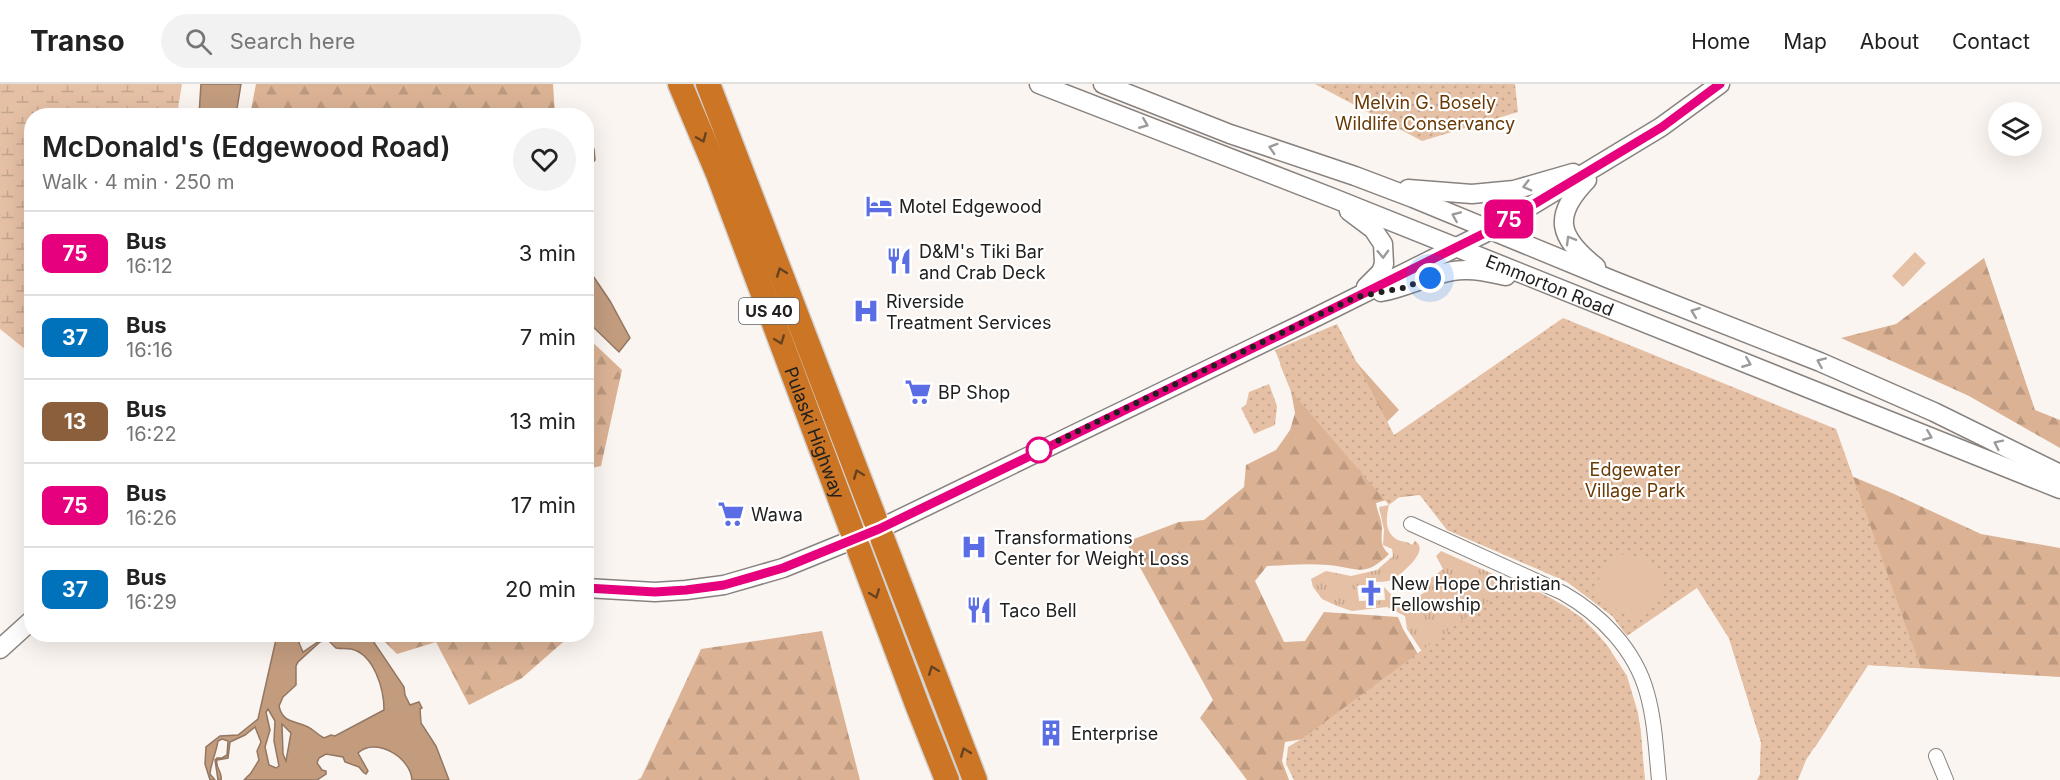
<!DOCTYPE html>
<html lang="en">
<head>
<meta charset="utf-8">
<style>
	:root { --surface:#fff; --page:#f2f2f2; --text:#222; --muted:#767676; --line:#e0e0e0 }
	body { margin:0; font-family:Inter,sans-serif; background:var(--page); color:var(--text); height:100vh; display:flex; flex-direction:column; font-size:22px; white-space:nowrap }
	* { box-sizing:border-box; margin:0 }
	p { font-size:20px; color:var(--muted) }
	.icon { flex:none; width:33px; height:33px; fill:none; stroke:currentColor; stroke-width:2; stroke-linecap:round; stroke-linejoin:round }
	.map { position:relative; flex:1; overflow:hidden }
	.sheet { position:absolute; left:24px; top:24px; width:570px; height:534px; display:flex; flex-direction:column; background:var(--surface); border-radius:24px; box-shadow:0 6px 24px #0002 }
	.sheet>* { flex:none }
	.badge { padding:0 12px; border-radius:9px; font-size:21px; line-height:39px }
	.fabs { position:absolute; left:1988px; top:18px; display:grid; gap:12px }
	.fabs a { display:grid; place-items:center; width:54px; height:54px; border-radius:50%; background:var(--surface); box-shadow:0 6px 24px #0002; font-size:30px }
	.you { position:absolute; width:30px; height:30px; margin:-15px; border:4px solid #fff; border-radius:50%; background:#1a73e8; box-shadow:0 0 0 9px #1a73e833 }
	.map>.badge { position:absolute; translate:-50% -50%; box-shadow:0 0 0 3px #fff }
	.round { display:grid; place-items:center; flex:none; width:63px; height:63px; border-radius:32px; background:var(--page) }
	.summary { display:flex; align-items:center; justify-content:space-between; height:102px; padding:0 18px }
	h1 { font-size:28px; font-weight:600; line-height:45px }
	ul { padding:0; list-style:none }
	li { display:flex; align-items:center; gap:18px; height:84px; padding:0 18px; border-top:2px solid var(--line) }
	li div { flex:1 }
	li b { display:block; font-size:22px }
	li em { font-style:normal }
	li .badge { min-width:66px; font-weight:700; text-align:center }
	header { display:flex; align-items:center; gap:36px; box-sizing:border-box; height:84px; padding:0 30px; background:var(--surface); border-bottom:2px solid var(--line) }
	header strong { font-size:28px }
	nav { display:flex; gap:33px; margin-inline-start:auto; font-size:21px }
	.search { width:420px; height:54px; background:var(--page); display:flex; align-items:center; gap:15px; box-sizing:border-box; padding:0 21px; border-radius:33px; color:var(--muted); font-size:22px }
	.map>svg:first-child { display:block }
	.grass { fill:url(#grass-tufts) }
	.forest { fill:url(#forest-firs) }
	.wetland { fill:url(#wetland-marsh) }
	.park { fill:url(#park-dots) }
	.pitch { fill:#e5c0a5 }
	.water { fill:#c39c7e; stroke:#937762; stroke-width:1.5; fill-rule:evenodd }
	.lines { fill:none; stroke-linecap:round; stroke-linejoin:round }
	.street-casing { stroke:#88827f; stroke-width:16 }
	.secondary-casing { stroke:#88827f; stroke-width:21 }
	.highway-casing { stroke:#d3d2d2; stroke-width:27 }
	.street { stroke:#fff; stroke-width:14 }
	.secondary { stroke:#fff; stroke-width:18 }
	.highway { stroke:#cc7625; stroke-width:24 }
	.oneway { stroke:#9c9b9a }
	.oneway2 { stroke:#664221 }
	.line-casing { stroke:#fff; stroke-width:14 }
	.line { stroke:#e6007e; stroke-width:9 }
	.walk { stroke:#22201f; stroke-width:6; stroke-dasharray:0 10.8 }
	.stop-dot { fill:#fff; stroke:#e6007e; stroke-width:3 }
	.labels { text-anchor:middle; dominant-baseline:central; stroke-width:4.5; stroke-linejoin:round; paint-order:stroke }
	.shield { fill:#fff; stroke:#646362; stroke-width:1.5 }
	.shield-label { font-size:16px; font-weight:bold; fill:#22201f }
	.park-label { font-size:18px; fill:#6a3803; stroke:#fff }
	.poi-label { font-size:18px; fill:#22201f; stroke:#fff; text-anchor:start }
	.street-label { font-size:18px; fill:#22201f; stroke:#fff }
</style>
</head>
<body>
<header>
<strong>Transo</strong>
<div class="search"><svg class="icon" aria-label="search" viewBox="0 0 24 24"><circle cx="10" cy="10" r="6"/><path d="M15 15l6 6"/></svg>Search here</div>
<nav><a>Home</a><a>Map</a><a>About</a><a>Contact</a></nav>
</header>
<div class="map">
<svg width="2060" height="696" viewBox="0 0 2060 696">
	<defs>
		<pattern id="grass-tufts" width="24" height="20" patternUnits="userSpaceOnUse" patternTransform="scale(1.5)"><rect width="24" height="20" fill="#e5c0a5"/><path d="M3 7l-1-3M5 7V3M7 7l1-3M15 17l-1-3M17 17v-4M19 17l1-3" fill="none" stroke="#c4a58e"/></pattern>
		<pattern id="forest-firs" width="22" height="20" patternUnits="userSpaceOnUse" patternTransform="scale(1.5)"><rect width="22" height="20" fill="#dbb294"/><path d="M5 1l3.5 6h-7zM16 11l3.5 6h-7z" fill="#bc997f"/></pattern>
		<pattern id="wetland-marsh" width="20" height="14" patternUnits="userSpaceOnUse" patternTransform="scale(1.5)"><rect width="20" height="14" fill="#e5c0a5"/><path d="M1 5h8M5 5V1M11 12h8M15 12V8" fill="none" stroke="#c4a58e"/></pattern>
		<pattern id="park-dots" width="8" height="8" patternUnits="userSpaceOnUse" patternTransform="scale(1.5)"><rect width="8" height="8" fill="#e5c0a5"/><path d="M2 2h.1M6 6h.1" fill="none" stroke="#c4a58e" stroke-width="1.8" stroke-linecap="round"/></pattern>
	</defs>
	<rect width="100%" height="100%" fill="#fbf5f1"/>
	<path class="grass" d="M1389,421C1386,433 1384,449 1398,456C1403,458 1407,457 1412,461L1415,457C1431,466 1401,491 1391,496C1384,499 1373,497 1366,498V501L1357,502L1359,517L1385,516L1384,503L1400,520L1406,516L1408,519L1425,508L1421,502L1443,485L1436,472L1441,467L1563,521L1582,534L1607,561L1627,592L1638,629L1645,696L1423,569L1407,545L1405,532L1387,523L1352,527L1337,522L1322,515L1313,503L1311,495L1326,487L1351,492L1377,486L1393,472L1392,465L1383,461L1384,446L1379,423Z"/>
	<path class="forest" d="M256,0H553L555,31H250Z
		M1984,174L2035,326L2060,336V364L1969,312L1841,254L1896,240Z
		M1333,252L1399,326L1383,342L1397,356L1775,360L1892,409L1981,450L2060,464V593L1868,581L1815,663L1760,690L1761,658L1729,554L1697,503L1428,410L1393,414L1376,419C1377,427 1382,436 1382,443C1382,455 1379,461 1389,470C1365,494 1357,484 1328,481C1308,479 1287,481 1267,482L1255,497L1284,558L1305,557L1324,528L1398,533L1403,545L1421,575L1341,649L1285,658L1282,677L1289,696H1247L1200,634L1213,616L1126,458L1179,438L1204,436L1244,403L1246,381L1276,366L1290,346L1295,329L1291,307L1280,280Z
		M587,253L622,286L601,382L587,385Z
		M822,547L860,696H637L641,694L701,565Z
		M570,551V552L522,594L469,621L436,558L397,570L378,551Z"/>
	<path class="wetland" d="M0,0H182L177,31L32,32L31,270L0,245Z"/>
	<path class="park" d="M1315,0H1515L1518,28L1422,57Z
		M1563,234L1836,345L1921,584L1868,581L1806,676L1798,696H1757L1760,690L1761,658L1729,554L1697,504L1627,552L1612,532L1567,498L1447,446L1419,410L1402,411L1389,421L1291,307L1275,266L1337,240L1394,351Z
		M1269,300L1277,322L1275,341L1254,350L1241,324L1246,321L1249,308Z
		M1517,496C1538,508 1562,518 1581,534C1609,557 1628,592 1637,627C1643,649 1642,674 1645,696H1294L1286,680L1288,663L1303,654Z"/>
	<path class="pitch" d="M1915,168L1926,179L1903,203L1892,192Z
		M1624,470C1655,476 1660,478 1666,510L1637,538L1593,511L1604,482Z"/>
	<path class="water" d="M201,0H241L236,31H199Z
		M587,61L594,65L595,76L587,85Z
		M587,183L610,217L630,254L619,268L587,237Z
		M277,551H302L299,559L303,568L319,557L320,551H369L404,603L405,611L410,621L419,618L422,624L420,625L421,639L436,662L449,696H412C411,674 376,652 358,669L368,687L366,690L363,688L359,683L345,678L343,673L326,670L319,674L317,679L322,686L326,687V690L317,696H244L251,689L259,676L257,667L261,658L255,643L245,651L230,658L228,674L217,676C215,684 223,688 221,696H218L215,676L217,674H222L227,671L228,657L222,655L218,657C216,670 211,678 210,690L215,696H210L205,680L206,663L220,652L238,651L258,635ZM327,555L336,564C341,565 347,564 351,565C374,570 384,605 384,626L335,652L331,651L324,654C318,651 314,646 308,643C295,636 283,640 279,622L283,613L296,601V582L298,578L320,558ZM268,625L275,637L274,657L279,682L276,684L269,681L265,663L270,646L266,628ZM282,640L291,649L286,677L283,670Z"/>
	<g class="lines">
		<g class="street-casing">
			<path id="street" d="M1411,440L1563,509C1600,530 1635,565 1647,609C1655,637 1656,667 1659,696
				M1936,672L1946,696"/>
		</g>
		<g class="secondary-casing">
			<g id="secondary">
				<path id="s1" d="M1039,0L1333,114L2060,405"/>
				<path d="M1103,0L1230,50L1355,92L1413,114L1612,196L1820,278L1934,328L2060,390"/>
				<path d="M1587,96C1552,132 1558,153 1596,183"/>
				<path d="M1408,105L1472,110L1514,106L1573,89"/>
				<path d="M1349,127L1373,145L1383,160L1384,180L1381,188L1366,203"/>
				<path d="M1381,208C1409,203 1435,187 1464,186C1478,185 1492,189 1506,192"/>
				<path d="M586,504L655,508L686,506L724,501L783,484L879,445L1300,241L1491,146L1661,43L1720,0"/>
				<path d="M0,565L32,536"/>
			</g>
		</g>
		<g class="highway-casing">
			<g id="highway">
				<path id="s2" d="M680,0L718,90L918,623L947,696"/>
				<path d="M708,0L975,696"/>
			</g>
		</g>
		<use href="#street" class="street"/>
		<use href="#secondary" class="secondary"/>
		<use href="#highway" class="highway"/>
	</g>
	<defs><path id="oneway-chevron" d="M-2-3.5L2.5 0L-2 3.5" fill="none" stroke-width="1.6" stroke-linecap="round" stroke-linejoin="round" transform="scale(1.5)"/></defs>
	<g class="oneway">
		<use href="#oneway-chevron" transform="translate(1144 40) rotate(22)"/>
		<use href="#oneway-chevron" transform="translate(1273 64) rotate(-162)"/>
		<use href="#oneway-chevron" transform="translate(1527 102) rotate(165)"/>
		<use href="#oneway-chevron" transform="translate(1456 132) rotate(-157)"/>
		<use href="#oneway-chevron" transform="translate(1570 156) rotate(-120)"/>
		<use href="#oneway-chevron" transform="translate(1383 170) rotate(88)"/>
		<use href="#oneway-chevron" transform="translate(1695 228) rotate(-159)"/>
		<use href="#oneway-chevron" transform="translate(1821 278) rotate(-157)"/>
		<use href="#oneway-chevron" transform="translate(1747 279) rotate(22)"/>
		<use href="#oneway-chevron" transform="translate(1928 352) rotate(22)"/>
		<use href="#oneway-chevron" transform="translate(1998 360) rotate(-154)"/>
	</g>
	<g class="oneway2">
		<use href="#oneway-chevron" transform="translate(702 54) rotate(67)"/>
		<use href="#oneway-chevron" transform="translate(781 188) rotate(-111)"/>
		<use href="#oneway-chevron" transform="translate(780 256) rotate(69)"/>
		<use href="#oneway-chevron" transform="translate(858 390) rotate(-111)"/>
		<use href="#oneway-chevron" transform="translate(875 510) rotate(69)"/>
		<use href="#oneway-chevron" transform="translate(933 586) rotate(-111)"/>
		<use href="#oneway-chevron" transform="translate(965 668) rotate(-111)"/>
	</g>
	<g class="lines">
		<g class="line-casing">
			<path id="line" d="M586,504L655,508L686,506L724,501L783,484L879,445L1280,251L1491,146L1662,43L1720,0"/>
		</g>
		<use href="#line" class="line"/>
		<path class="walk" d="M1039,366L1356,213L1403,204L1430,194"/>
	</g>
	<defs>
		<g id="hotel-bare" transform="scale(2.07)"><path d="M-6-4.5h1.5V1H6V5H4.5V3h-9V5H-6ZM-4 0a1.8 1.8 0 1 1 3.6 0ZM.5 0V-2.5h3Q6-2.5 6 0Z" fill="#5b6de4" stroke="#fff" stroke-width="2.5" paint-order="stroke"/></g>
		<g id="restaurant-bare" transform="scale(2.07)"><path d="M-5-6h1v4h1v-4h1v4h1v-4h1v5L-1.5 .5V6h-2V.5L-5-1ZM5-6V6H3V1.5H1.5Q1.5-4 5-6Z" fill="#5b6de4" stroke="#fff" stroke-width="2.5" paint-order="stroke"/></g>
		<g id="hospital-bare" transform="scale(2.07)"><path d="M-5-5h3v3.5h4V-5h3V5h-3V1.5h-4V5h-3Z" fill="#5b6de4" stroke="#fff" stroke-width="2.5" paint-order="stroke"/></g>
		<g id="supermarket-bare" transform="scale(2.07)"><path d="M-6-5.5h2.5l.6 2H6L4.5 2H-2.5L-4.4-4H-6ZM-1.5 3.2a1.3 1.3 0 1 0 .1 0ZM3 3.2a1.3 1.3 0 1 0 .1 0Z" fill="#5b6de4" stroke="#fff" stroke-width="2.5" paint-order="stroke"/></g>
		<g id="church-bare" transform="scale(2.07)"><path d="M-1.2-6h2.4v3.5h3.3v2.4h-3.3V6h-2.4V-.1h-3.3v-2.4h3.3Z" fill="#5b6de4" stroke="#fff" stroke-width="2.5" paint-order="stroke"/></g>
		<g id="building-bare" transform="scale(2.07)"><path d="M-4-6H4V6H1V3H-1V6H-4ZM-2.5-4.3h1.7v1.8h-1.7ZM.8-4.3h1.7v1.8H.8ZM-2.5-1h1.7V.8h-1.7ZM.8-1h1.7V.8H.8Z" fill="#5b6de4" stroke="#fff" stroke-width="2.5" paint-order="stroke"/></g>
	</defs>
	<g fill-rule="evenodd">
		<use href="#hotel-bare" x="879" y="122"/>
		<use href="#restaurant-bare" x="899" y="177"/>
		<use href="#hospital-bare" x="866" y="227"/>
		<use href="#supermarket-bare" x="918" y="308"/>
		<use href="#supermarket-bare" x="731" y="430"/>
		<use href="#hospital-bare" x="974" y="463"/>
		<use href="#church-bare" x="1371" y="509"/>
		<use href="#restaurant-bare" x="979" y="526"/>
		<use href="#building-bare" x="1051" y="649"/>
	</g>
	<circle class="stop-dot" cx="1039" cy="366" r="12"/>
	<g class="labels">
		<rect class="shield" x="739" y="214" width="60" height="26" rx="4.5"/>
		<g class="shield-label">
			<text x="769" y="227">US 40</text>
		</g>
		<g class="park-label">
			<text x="1425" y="18">Melvin G. Bosely<tspan x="1425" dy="21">Wildlife Conservancy</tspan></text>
			<text x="1635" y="385">Edgewater<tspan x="1635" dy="21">Village Park</tspan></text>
		</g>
		<g class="poi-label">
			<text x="899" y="122">Motel Edgewood</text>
			<text x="919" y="167">D&amp;M's Tiki Bar<tspan x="919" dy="21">and Crab Deck</tspan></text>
			<text x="886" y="217">Riverside<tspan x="886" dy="21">Treatment Services</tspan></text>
			<text x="938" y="308">BP Shop</text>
			<text x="751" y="430">Wawa</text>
			<text x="994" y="453">Transformations<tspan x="994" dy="21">Center for Weight Loss</tspan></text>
			<text x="1391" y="499">New Hope Christian<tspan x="1391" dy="21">Fellowship</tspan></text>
			<text x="999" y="526">Taco Bell</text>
			<text x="1071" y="649">Enterprise</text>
		</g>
		<g class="street-label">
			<text stroke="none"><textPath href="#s1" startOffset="549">Emmorton Road</textPath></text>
			<text stroke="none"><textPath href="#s2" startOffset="374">Pulaski Highway</textPath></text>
		</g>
	</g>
</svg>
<div class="fabs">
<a><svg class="icon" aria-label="layers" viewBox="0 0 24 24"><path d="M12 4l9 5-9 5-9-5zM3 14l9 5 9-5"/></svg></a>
</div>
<div class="you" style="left:1430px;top:194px"></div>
<b class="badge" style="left:1509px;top:135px;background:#e6007e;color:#fff">75</b>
<section class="sheet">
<div class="summary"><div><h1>McDonald's (Edgewood Road)</h1><p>Walk · 4 min · 250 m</p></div><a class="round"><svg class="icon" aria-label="heart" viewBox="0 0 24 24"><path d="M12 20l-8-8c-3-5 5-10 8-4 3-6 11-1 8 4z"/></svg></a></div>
<ul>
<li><span class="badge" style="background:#e6007e;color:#fff">75</span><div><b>Bus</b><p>16:12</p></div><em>3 min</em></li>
<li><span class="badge" style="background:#0072bc;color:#fff">37</span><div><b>Bus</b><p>16:16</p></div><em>7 min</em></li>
<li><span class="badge" style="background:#8b5e3c;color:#fff">13</span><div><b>Bus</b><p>16:22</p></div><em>13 min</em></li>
<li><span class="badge" style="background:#e6007e;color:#fff">75</span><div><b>Bus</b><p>16:26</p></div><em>17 min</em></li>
<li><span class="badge" style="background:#0072bc;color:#fff">37</span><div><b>Bus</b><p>16:29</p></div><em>20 min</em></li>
</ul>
</section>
</div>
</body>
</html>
